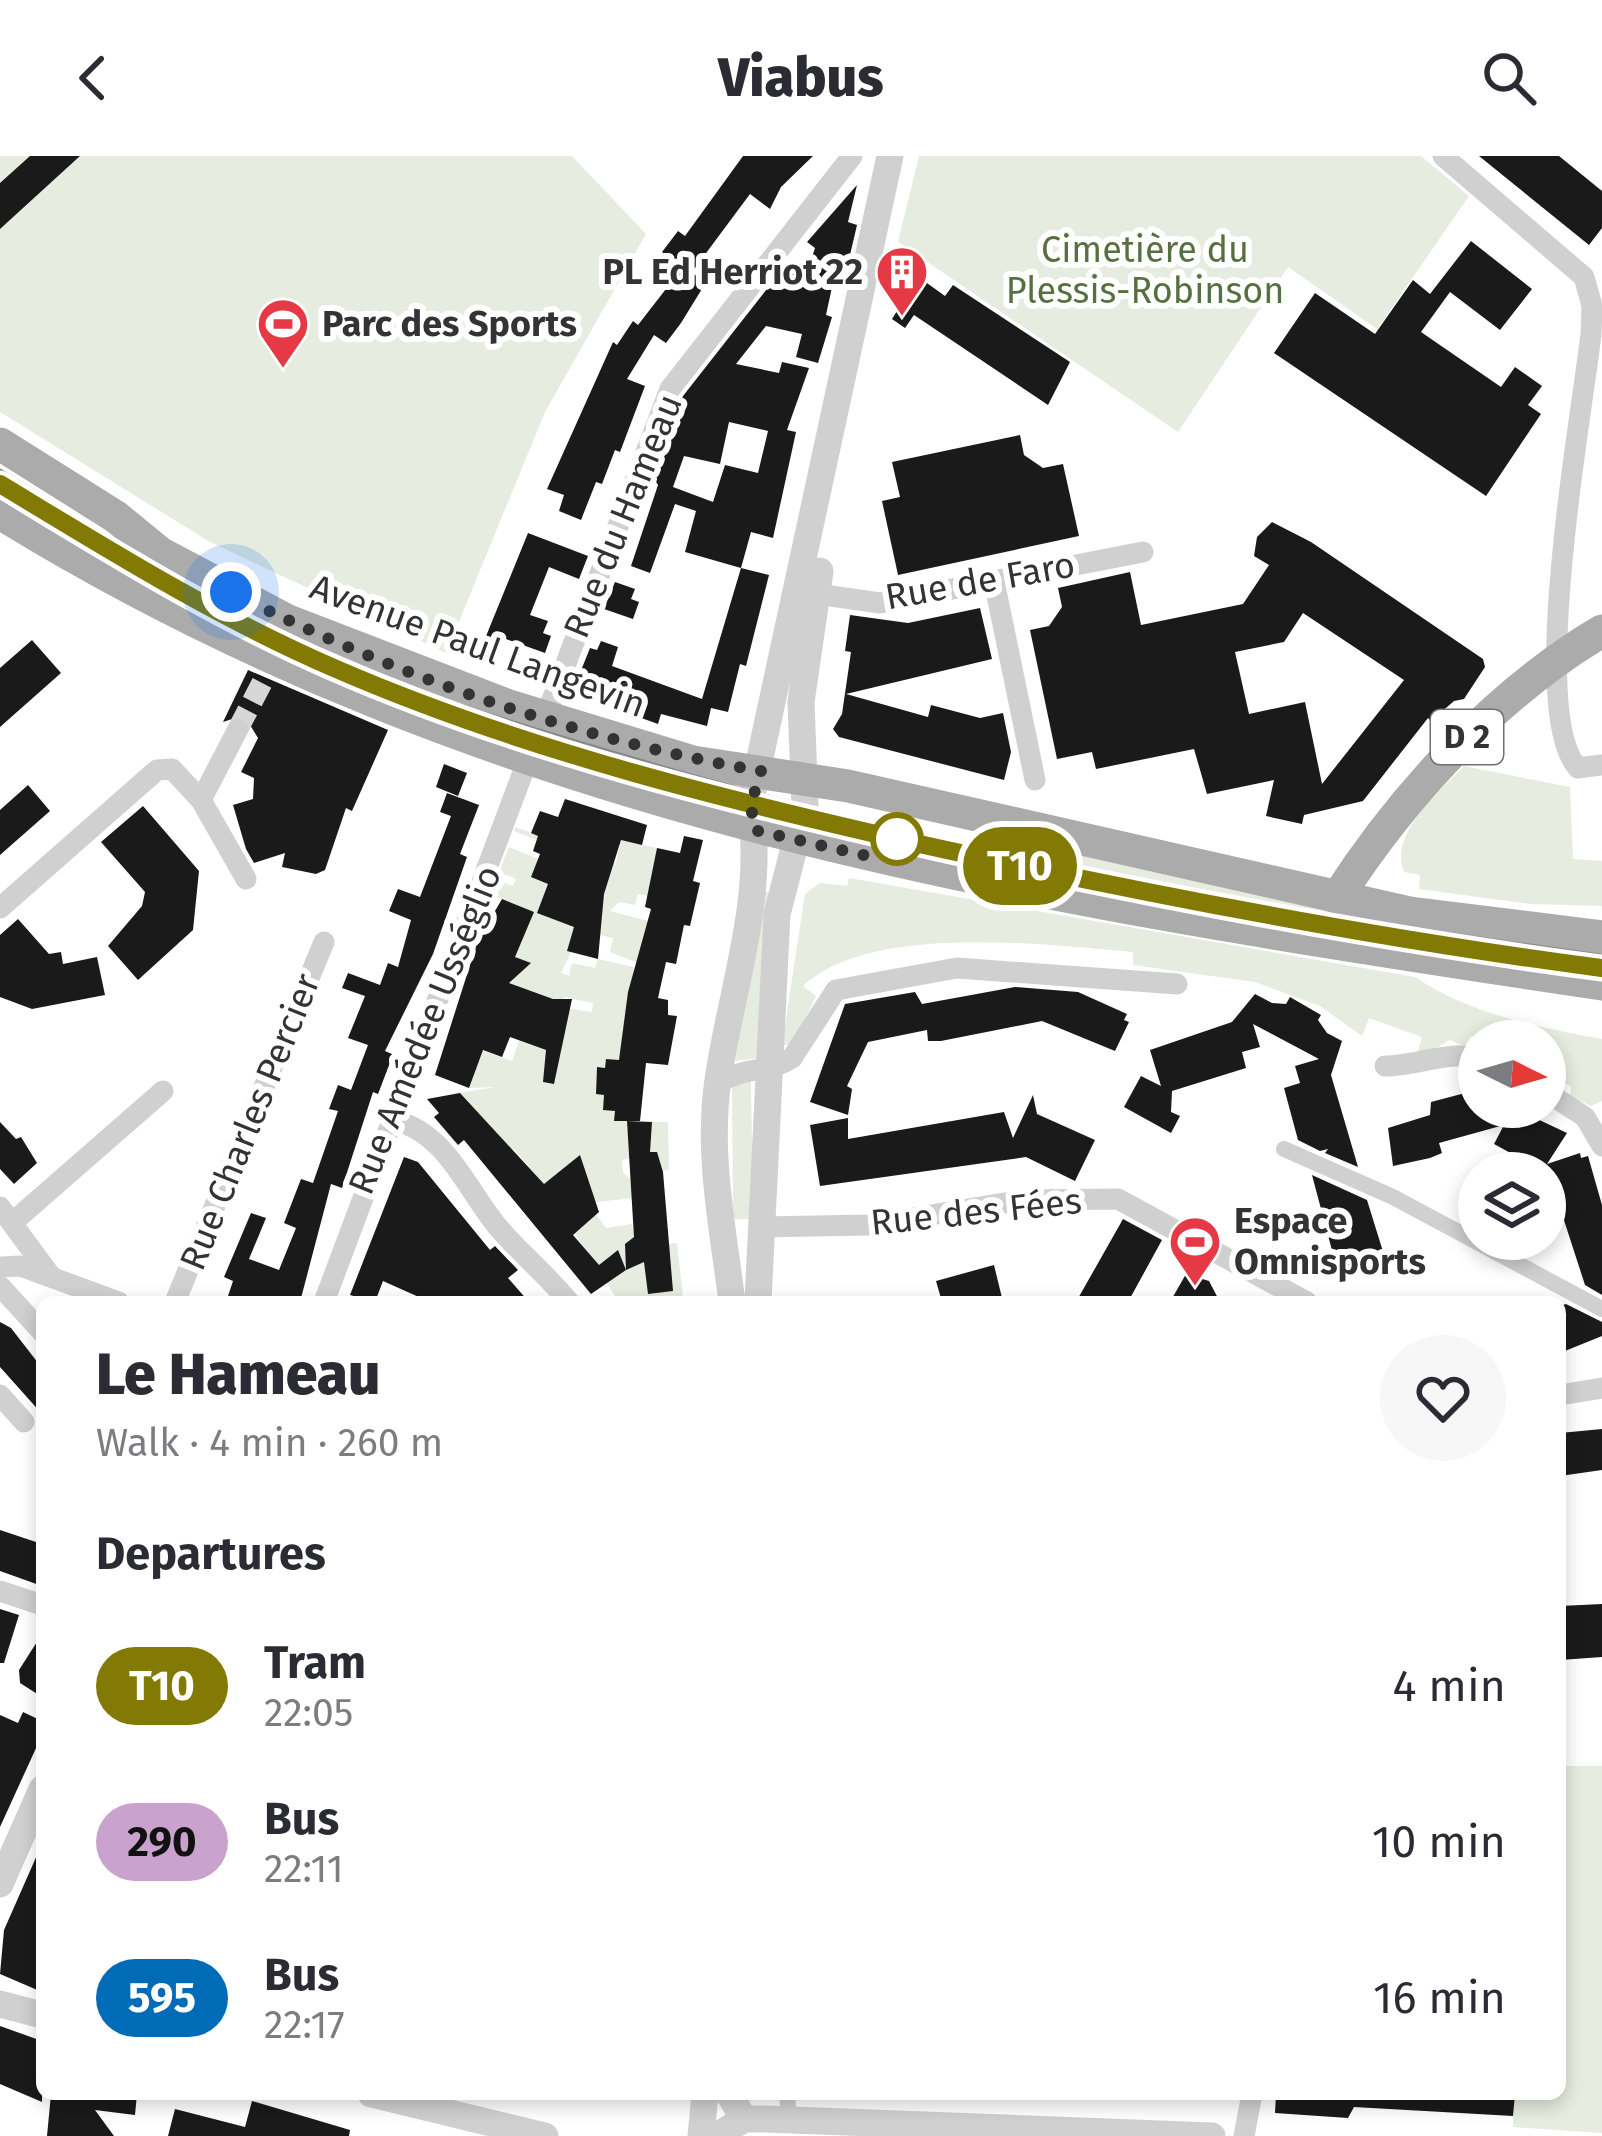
<!DOCTYPE html>
<html lang="en">
<head>
<meta charset="utf-8">
<style>
	:root { --surface:#fff; --page:#f7f7f7; --text:#2b2b33; --muted:#7c7c81 }
	body { margin:0; font-family:"Fira Sans",sans-serif; background:var(--page); color:var(--text); height:100vh; display:flex; flex-direction:column; font-size:45px; white-space:nowrap }
	* { box-sizing:border-box; margin:0 }
	p { font-size:39px; color:var(--muted) }
	.icon { flex:none; width:66px; height:66px; fill:none; stroke:currentColor; stroke-width:2; stroke-linecap:round; stroke-linejoin:round }
	.map { position:relative; flex:1; overflow:hidden }
	.sheet { position:absolute; left:36px; top:1140px; width:1530px; height:804px; display:flex; flex-direction:column; background:var(--surface); border-radius:18px; box-shadow:0 6px 18px #0003 }
	.sheet>* { flex:none }
	.badge { padding:0 24px; border-radius:39px; font-size:42px; line-height:78px }
	.needle { width:78px; rotate:95deg }
	.tools { position:absolute; left:1458px; top:864px; display:grid; gap:24px }
	.tools a { display:grid; place-items:center; width:108px; height:108px; border-radius:50%; background:var(--surface); box-shadow:0 6px 18px #0003; font-size:60px }
	.you { position:absolute; width:60px; height:60px; margin:-30px; border:9px solid #fff; border-radius:50%; background:#1a73e8; box-shadow:0 0 0 18px #1a73e833 }
	.map>.badge { position:absolute; translate:-50% -50%; box-shadow:0 0 0 6px #fff }
	h2 { padding:0 60px; font-size:45px; line-height:108px }
	.round { display:grid; place-items:center; flex:none; width:126px; height:126px; border-radius:63px; background:var(--page) }
	.headline { display:flex; align-items:center; justify-content:space-between; height:204px; padding:0 60px }
	h1 { font-size:57px; font-weight:800; line-height:90px }
	ul { padding:0; list-style:none }
	li { display:flex; align-items:center; gap:36px; height:156px; padding:0 60px }
	li div { flex:1 }
	li b { display:block; font-size:45px }
	li em { font-style:normal }
	li .badge { min-width:132px; font-weight:700; text-align:center }
	header { display:flex; justify-content:space-between; align-items:center; height:156px; padding:0 60px; background:var(--surface); font-size:54px; font-weight:800 }
	.map>svg:first-child { display:block }
	.green { fill:#e6ecdf }
	.building { fill:#1a1a1a; fill-rule:evenodd }
	.lines { fill:none; stroke-linecap:round; stroke-linejoin:round }
	.minor-tunnel { stroke:#d6d6d6; stroke-width:21; stroke-dasharray:21 10; stroke-linecap:butt }
	.pedestrian { stroke:#d0d0d0; stroke-width:16 }
	.minor { stroke:#d0d0d0; stroke-width:21 }
	.tertiary { stroke:#d0d0d0; stroke-width:27 }
	.primary { stroke:#ababab; stroke-width:33 }
	.tram { stroke:#888; stroke-width:3 }
	.line-casing { stroke:#fff; stroke-width:27 }
	.line { stroke:#827a04; stroke-width:18 }
	.walk { stroke:#333; stroke-width:12; stroke-dasharray:0 21.6 }
	.stop-dot { fill:#fff; stroke:#827a04; stroke-width:6 }
	.labels { text-anchor:middle; dominant-baseline:central; stroke-width:12; stroke-linejoin:round; paint-order:stroke }
	.shield { fill:#fff; stroke:#707070; stroke-width:3 }
	.shield-label { font-size:33px; font-weight:bold; fill:#333 }
	.park-label { font-size:36px; fill:#56703f; stroke:#fff }
	.poi-label { font-size:36px; font-weight:bold; fill:#333; stroke:#fff; text-anchor:start }
	.street-label { font-size:36px; fill:#333; stroke:#fff }
</style>
</head>
<body>
<header><svg class="icon" aria-label="back" viewBox="0 0 24 24"><path d="M15 5l-7 7 7 7"/></svg>Viabus<svg class="icon" aria-label="search" viewBox="0 0 24 24"><circle cx="10" cy="10" r="6"/><path d="M15 15l6 6"/></svg></header>
<div class="map">
<svg width="1602" height="1980" viewBox="0 0 1602 1980">
	<rect width="100%" height="100%" fill="#fff"/>
	<path class="green" d="M0,0H572L646,78L545,256L446,497L210,386L0,256Z
		M919,0H1421L1469,40L1377,173L1288,111L1178,276L898,86Z
		M119,371L522,556L511,588L96,406Z
		M534,561L712,614L702,645L524,593Z
		M1464,610L1570,631L1573,703L1602,705V750L1530,748L1419,733L1420,719L1404,716C1388,678 1440,635 1464,610Z
		M515,671L616,707L621,684L657,692L649,740L638,738L635,749L619,746L610,755L648,765L638,807L610,796L613,782L581,775L561,817L569,820L572,807L595,812L598,803L634,811L620,904L606,903L605,912H597L596,937L604,939L603,953L615,955V965H627V975H650L652,966H668L669,1014L659,1015L657,996L622,1004L623,1017L653,1040L596,1046L592,1053L606,1072L632,1068L638,1092L677,1087L683,1141L610,1146L615,1140L544,1029L514,993L507,997L453,938L495,931L469,932L478,893L512,905L519,885L548,895L566,852L592,856L593,847L564,841L562,846L512,828L517,814L506,798L533,756L487,737L493,723L513,730L516,723L499,716L509,691L538,703L532,721L571,698L514,675Z
		M1034,685L1402,762L1398,795L1025,728Z
		M849,722L1415,821C1469,858 1538,871 1602,883V945L1591,950L1570,940L1571,931L1545,915V885H1486L1471,880L1464,890L1450,884L1426,898L1418,895L1422,881L1369,862L1362,880L1320,850L1255,826L1133,809V796C1046,789 871,766 803,830L816,840L794,887L782,890L805,738L820,727L847,730Z
		M762,735L771,737L760,902L735,905Z
		M1416,764L1602,792L1599,819L1411,798Z
		M751,922L753,1063H733L732,929Z
		M1560,1610H1602V1977L1513,1971L1514,1938H1560Z"/>
	<path class="building" d="M30,0H80L0,73V27Z
		M743,0H813L781,31L770,53L750,38L692,116L705,128L681,167L666,187L654,179L627,223L645,230L620,296L615,294L602,328L596,326L581,364L559,355L564,339L547,333L613,186L617,189L633,165L638,169L669,129L655,119L667,100L662,96L678,75L685,80Z
		M1479,0H1559L1602,35V72L1589,89Z
		M857,29L848,66L857,69L847,112L837,108L826,159L832,161L818,207L796,201L802,178L766,170L736,208L779,217L782,206L809,212L787,274L796,276L773,382L751,376L741,412L685,396L696,355L675,348L650,417L631,410L658,329L653,321L683,240L785,110L804,125L815,92L807,86ZM729,266L768,275L758,317L725,309L713,346L673,331L684,300L720,308Z
		M1471,85L1532,133L1500,174L1450,136L1421,176L1501,231L1515,211L1542,230L1528,249L1541,258L1486,340L1274,197L1315,137L1375,178L1413,124L1430,138Z
		M906,112L945,140L953,129L1070,206L1048,249L914,159L905,172L892,163L900,150L895,147Z
		M1020,279L1024,299L1043,312L1063,308L1079,380L898,419L882,345L900,341L892,306Z
		M1272,366L1311,386L1483,503L1485,511L1464,543L1454,545L1431,565L1428,562L1363,645L1304,659L1302,668L1266,660L1274,624L1207,638L1194,593L1096,613L1092,596L1057,603L1030,474L1049,470L1062,451L1058,432L1130,416L1141,469L1243,448L1269,409L1254,400L1257,381ZM1303,457L1404,524L1322,628L1305,546L1249,558L1235,496L1284,486Z
		M528,377L588,400L579,423L549,411L530,459L548,465L543,477L551,480L545,497L503,482L497,496L482,490Z
		M741,412L769,419L746,510L740,508L728,556L711,552L707,570L661,558L658,568L572,537L590,492L597,494L601,485L618,491L612,510L702,543Z
		M615,426L635,433L631,443L639,446L633,463L604,453Z
		M980,452L992,503L846,538L928,561L931,549L980,562L1003,557L1011,596L1004,624L839,581L833,573L842,558L851,496L845,495L850,459L908,467Z
		M32,484L61,517L0,571V512Z
		M248,514L388,574L352,655L346,652L325,714L316,718L282,711L285,697L254,707L246,693L233,649L253,643L254,622L241,616L258,582L244,559L223,566Z
		M444,608L467,617L458,640L436,631Z
		M28,629L50,655L0,699V654Z
		M447,637L479,649L460,698L467,701L433,798L385,895L392,898L391,904L378,938L373,936L342,1032L331,1028L300,1146H226L233,1125L224,1121L251,1057L266,1062L249,1103L279,1114L296,1072L284,1067L301,1023L313,1027L338,955L329,953L338,929L351,934L368,889L348,882L365,840L342,832L348,817L380,829L388,807L398,811L411,764L389,755L398,733L420,741L451,660L440,656Z
		M565,643L647,669L642,689L621,684L604,738L598,803L567,795L574,771L537,757L548,728L531,721L540,698L533,695L538,680L531,677L540,655L558,661Z
		M143,650L199,715L193,774L138,824L108,790L142,750L145,736L101,686Z
		M684,680L703,684L693,725L700,727L690,770L684,769L676,808L666,806L658,842L668,844V859L677,860L668,909L646,907L640,965H614L615,955L603,954L604,939L596,938L597,911L605,912L606,903L619,904L628,836L651,753L645,751L657,692L680,697Z
		M502,743L534,756L515,801L531,807L509,827L553,843H572L554,928L543,926L546,894L510,881L502,901L483,894L469,932L435,919L478,784Z
		M18,763L49,798L61,796L63,808L97,801L105,839L32,853L0,841V779Z
		M1015,831L1078,836L1127,858L1124,864L1129,866L1115,895L1042,865L941,885H928L927,874L868,886L847,930L852,933L848,959L810,946L845,848L915,836L922,848Z
		M1255,838L1272,847L1286,848L1290,841L1321,859L1318,864L1327,877L1342,885L1331,919L1358,1011L1325,997L1328,993L1320,995L1298,984L1284,932L1300,927L1295,910L1319,903L1253,868L1260,891L1242,896L1246,912L1172,935L1171,956L1180,960L1171,977L1124,951L1141,920L1161,930L1150,894L1232,866Z
		M1469,936L1479,951H1512L1567,977L1547,1008L1580,997L1581,1002L1588,1000L1602,1049V1139L1585,1129L1549,1018L1494,988L1504,969L1439,987L1442,997L1430,1002L1393,1010L1388,972L1430,959L1431,946Z
		M460,937L544,1028L580,999L599,1056L573,1079L599,1109L618,1094L626,1114L591,1138L464,984L458,989L434,961L439,957L427,943Z
		M1033,939L1037,958L1095,984L1075,1025L1026,1001L820,1030L810,969L848,962V983L1004,956L1013,982Z
		M627,965L652,966L650,996H657L663,1016L673,1135L648,1138L644,1106L626,1114L625,1088L634,1081Z
		M0,966L16,983L21,981L37,1007L14,1028L0,1013Z
		M404,1001L418,1006L490,1094L495,1090L518,1114L508,1122L529,1146H430L383,1125L375,1146L350,1139Z
		M1312,1019L1367,1044L1385,1102L1338,1117Z
		M1123,1063L1162,1084L1128,1146H1076Z
		M994,1109L1003,1146H942L936,1125Z
		M1186,1118L1209,1125L1220,1146H1170Z
		M1566,1148L1602,1166V1180L1560,1197V1150Z
		M0,1166L11,1172L42,1212V1258L0,1211Z
		M1602,1273V1314L1560,1320V1277Z
		M0,1374L42,1388V1430L0,1415Z
		M1602,1448V1501L1560,1504V1450Z
		M0,1453L19,1459L4,1507H0Z
		M42,1478V1541L20,1527L19,1514Z
		M23,1556L42,1565V1579L0,1671V1559L18,1567Z
		M41,1690H42V1836L0,1818L4,1774Z
		M0,1870L42,1885V1946L0,1928Z
		M51,1938H137L135,1959L95,1954L114,1980H47Z
		M1276,1938H1515L1513,1960L1354,1951L1348,1962L1275,1957Z
		M252,1945L350,1974L349,1980H168L175,1953L245,1971Z"/>
	<g class="lines">
		<path class="minor-tunnel" d="M238,573L265,521"/>
		<path class="pedestrian" d="M1284,993L1393,1041L1602,1153
			M787,1938L789,1964"/>
		<path class="minor" d="M1443,0L1584,121L1592,150L1591,178C1582,259 1527,558 1578,612L1602,609
			M994,425L1035,624
			M817,438L880,447L1143,396
			M546,560L670,233L852,0
			M201,644L246,723
			M0,752L157,614L172,613L201,644L238,573
			M1385,910C1416,910 1450,894 1479,902
			M717,928C746,909 768,918 792,902L836,834L957,812L1177,828
			M1545,935L1585,961L1602,990
			M394,964C446,977 466,1032 497,1070C520,1097 547,1119 569,1146
			M0,1051L50,1119
			M13,1066L163,935
			M762,1071L869,1069L1024,1044L1118,1043L1307,1146
			M0,1111L20,1110L119,1146
			M0,1130L42,1176
			M175,1146L324,786
			M324,1146L528,603
			M0,1239L24,1266
			M1560,1239L1602,1232
			M0,1435L42,1449
			M1244,1980L1252,1938"/>
		<path class="tertiary" d="M732,1146C723,1073 707,998 718,924C731,833 766,741 750,648L890,0
			M758,1146L777,758L805,650L801,546L820,415
			M0,1728L42,1633
			M0,1848L42,1859
			M371,1938L545,1980
			M729,1938L744,1963
			M701,1980L705,1938
			M717,1980L744,1963H766L1212,1980"/>
		<path class="primary" d="M0,288L116,361L160,397L288,465L506,549L693,606L848,630L1410,757L1602,781
			M0,357C494,662 1040,744 1602,828
			M1337,742C1403,639 1497,537 1602,475"/>
		<path class="tram" d="M0,314C109,381 216,448 333,500C429,543 533,572 633,602C949,696 1276,756 1602,799"/>
	</g>
	<g class="lines">
		<g class="line-casing">
			<path id="line" d="M0,328C109,394 216,461 334,512C527,596 737,647 942,693C1161,741 1379,783 1602,812"/>
		</g>
		<use href="#line" class="line"/>
		<path class="walk" d="M231,436C395,520 579,584 761,615L751,648L754,674L876,702L897,683"/>
	</g>
	<defs>
		<g id="building-pin" transform="scale(2.7)"><path d="M0 17L-7.5 6A9.5 9.5 0 1 1 7.5 6Z" fill="#e63946" stroke="#fff"/><path d="M-4-6H4V6H1V3H-1V6H-4ZM-2.5-4.3h1.7v1.8h-1.7ZM.8-4.3h1.7v1.8H.8ZM-2.5-1h1.7V.8h-1.7ZM.8-1h1.7V.8H.8Z" fill="#fff"/></g>
		<g id="stadium-pin" transform="scale(2.7)"><path d="M0 17L-7.5 6A9.5 9.5 0 1 1 7.5 6Z" fill="#e63946" stroke="#fff"/><path d="M0-5a6.5 5 0 1 0 0 10a6.5 5 0 1 0 0-10ZM-3.5-1.8h7v3.6h-7Z" fill="#fff"/></g>
	</defs>
	<g fill-rule="evenodd">
		<use href="#building-pin" x="902" y="116"/>
		<use href="#stadium-pin" x="283" y="168"/>
		<use href="#stadium-pin" x="1195" y="1086"/>
	</g>
	<circle class="stop-dot" cx="897" cy="683" r="24"/>
	<g class="labels">
		<rect class="shield" x="1431" y="554" width="72" height="54" rx="9"/>
		<g class="shield-label">
			<text x="1467" y="581">D 2</text>
		</g>
		<g class="park-label">
			<text x="1145" y="94">Cimetière du<tspan x="1145" dy="41">Plessis-Robinson</tspan></text>
		</g>
		<g class="poi-label">
			<text x="863" y="116" text-anchor="end">PL Ed Herriot 22</text>
			<text x="322" y="168">Parc des Sports</text>
			<text x="1234" y="1065">Espace<tspan x="1234" dy="41">Omnisports</tspan></text>
		</g>
		<g class="street-label">
			<text transform="translate(623 360) rotate(-68)">Rue du Hameau</text>
			<text transform="translate(980 425) rotate(-10)">Rue de Faro</text>
			<text transform="translate(478 490) rotate(20)">Avenue Paul Langevin</text>
			<text transform="translate(425 874) rotate(-68)">Rue Amédée Usséglio</text>
			<text transform="translate(250 966) rotate(-68)">Rue Charles Percier</text>
			<text transform="translate(976 1056) rotate(-6)">Rue des Fées</text>
		</g>
	</g>
</svg>
<div class="tools">
<a><svg class="needle" viewBox="-14 -14 28 28"><path d="M0-13l5 13h-10z" fill="#e53935"/><path d="M0 13l5-13h-10z" fill="#7c7c81"/></svg></a>
<a><svg class="icon" aria-label="layers" viewBox="0 0 24 24"><path d="M12 4l9 5-9 5-9-5zM3 14l9 5 9-5"/></svg></a>
</div>
<div class="you" style="left:231px;top:436px"></div>
<b class="badge" style="left:1020px;top:710px;background:#827a04;color:#fff">T10</b>
<section class="sheet">
<div class="headline"><div><h1>Le Hameau</h1><p>Walk · 4 min · 260 m</p></div><a class="round"><svg class="icon" aria-label="heart" viewBox="0 0 24 24"><path d="M12 20l-8-8c-3-5 5-10 8-4 3-6 11-1 8 4z"/></svg></a></div>
<h2>Departures</h2>
<ul>
<li><span class="badge" style="background:#827a04;color:#fff">T10</span><div><b>Tram</b><p>22:05</p></div><em>4 min</em></li>
<li><span class="badge" style="background:#c9a3cd;color:#111">290</span><div><b>Bus</b><p>22:11</p></div><em>10 min</em></li>
<li><span class="badge" style="background:#006cb8;color:#fff">595</span><div><b>Bus</b><p>22:17</p></div><em>16 min</em></li>
</ul>
</section>
</div>
</body>
</html>
